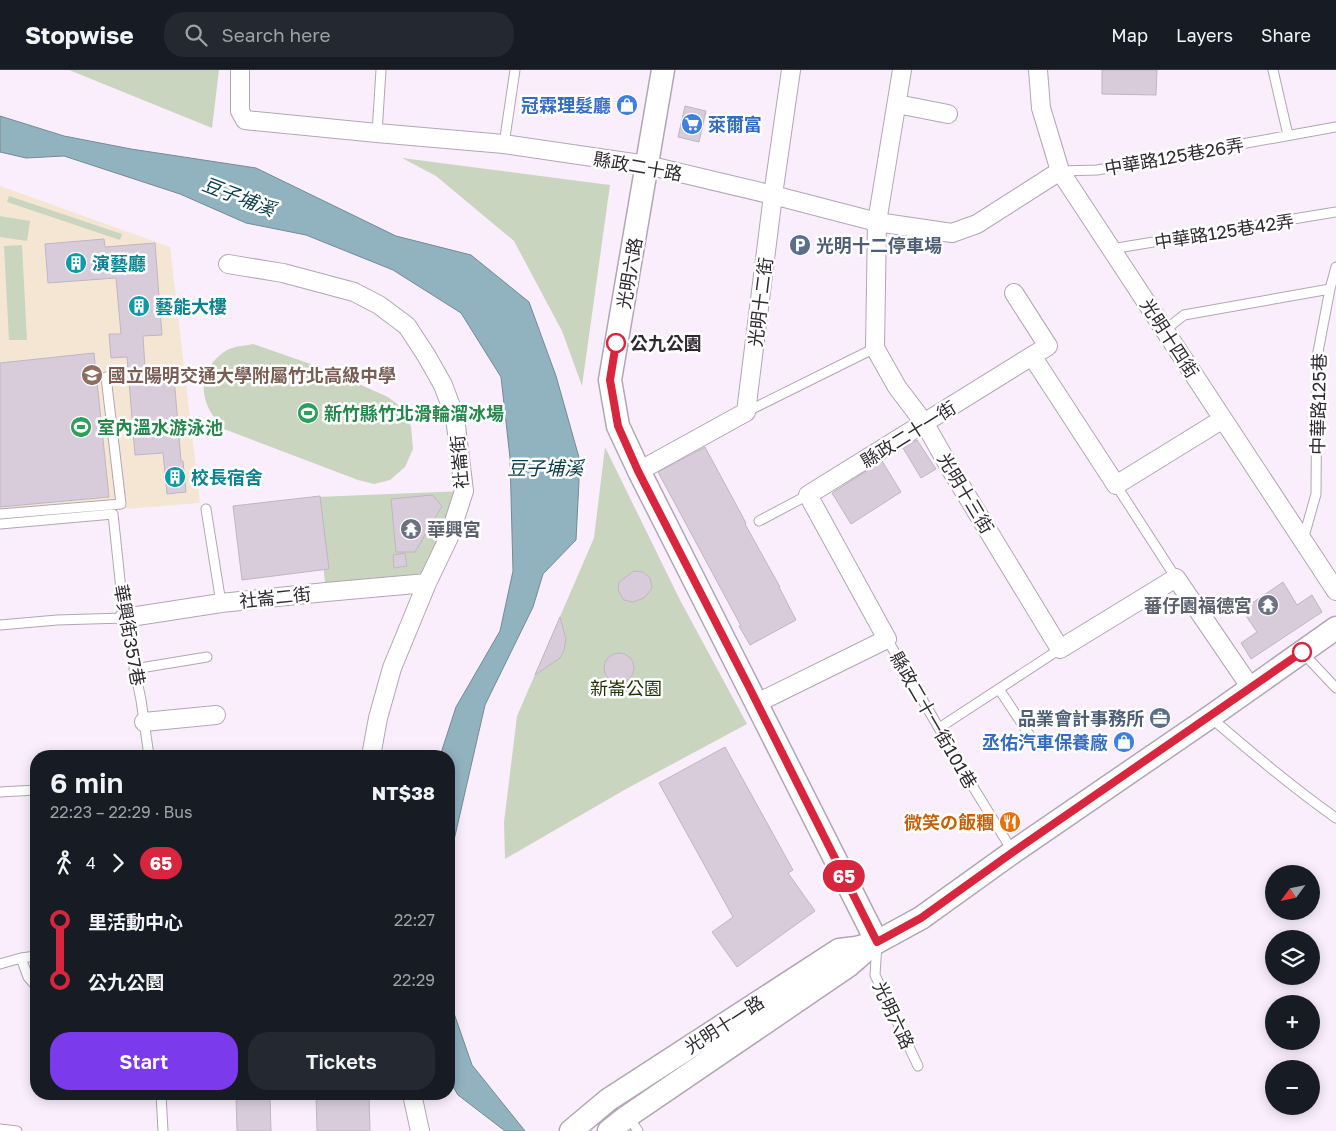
<!DOCTYPE html>
<html lang="en">
<head>
<meta charset="utf-8">
<style>
	:root { --surface:#171b24; --page:#242831; --text:#f1f3f6; --muted:#9ea1a6; --line:#363941; --accent:#7c3aed }
	body { margin:0; font-family:"Golos Text","Noto Sans TC","Noto Sans JP",sans-serif; background:var(--page); color:var(--text); height:100vh; display:flex; flex-direction:column; font-size:19px; white-space:nowrap }
	* { box-sizing:border-box; margin:0 }
	p { font-size:16px; color:var(--muted) }
	.icon { flex:none; width:28px; height:28px; fill:none; stroke:currentColor; stroke-width:2; stroke-linecap:round; stroke-linejoin:round }
	.map { position:relative; flex:1; overflow:hidden }
	.details { position:absolute; left:30px; top:680px; width:425px; height:350px; display:flex; flex-direction:column; background:var(--surface); border-radius:20px; box-shadow:0 2px 12px #0003 }
	.details>* { flex:none }
	.badge { padding:0 10px; border-radius:16px; font-size:18px; line-height:32px }
	.needle { width:32px; rotate:237deg }
	.buttons { position:absolute; left:1265px; top:795px; display:grid; gap:10px }
	.buttons a { display:grid; place-items:center; width:55px; height:55px; border-radius:50%; background:var(--surface); box-shadow:0 2px 12px #0003; font-size:25px }
	.map>.badge { position:absolute; translate:-50% -50%; box-shadow:0 0 0 2px #fff }
	.legs { display:flex; align-items:center; gap:8px; height:55px; padding:0 20px; font-size:16px }
	.legs p { margin-inline-start:auto }
	.summary { display:flex; align-items:center; justify-content:space-between; height:85px; padding:0 20px }
	h1 { font-size:28px; font-weight:600; line-height:38px }
	.primary-button { display:flex; gap:10px; margin-top:auto; padding:10px 20px }
	.primary-button a { flex:1; height:58px; border-radius:20px; background:var(--accent); color:#fff; font-size:20px; font-weight:600; line-height:58px; text-align:center }
	.primary-button a+a { background:var(--page); color:var(--text) }
	ul { padding:0 20px; list-style:none }
	li { display:flex; align-items:center; gap:18px; height:60px; font-size:19px }
	li i { display:grid; place-items:center; width:8px; height:100%; margin:0 6px; background:currentColor }
	li i::after { content:''; width:12px; height:12px; margin:-6px; border:4px solid; border-radius:50%; background:var(--surface) }
	li p { margin-inline-start:auto }
	li:first-child i { background:linear-gradient(#0000 50%,currentColor 0) }
	li:last-child i { background:linear-gradient(currentColor 50%,#0000 0) }
	header { display:flex; align-items:center; gap:30px; box-sizing:border-box; height:70px; padding:0 25px; background:var(--surface); border-bottom:1px solid var(--line) }
	header strong { font-size:24px }
	nav { display:flex; gap:28px; margin-inline-start:auto; font-size:18px }
	.search { width:350px; height:45px; background:var(--page); display:flex; align-items:center; gap:12px; box-sizing:border-box; padding:0 18px; border-radius:20px; color:var(--muted); font-size:19px }
	.map>svg:first-child { display:block }
	.education { fill:#f5e6d3 }
	.green { fill:#cad5bf }
	.water { fill:#91b3bf; stroke:#748a94 }
	.building { fill:#d8ccdb; stroke:#c0b5c3 }
	.lines { fill:none; stroke-linecap:round; stroke-linejoin:round }
	.service-casing { stroke:#b1a6b4; stroke-width:11 }
	.minor-casing { stroke:#b1a6b4; stroke-width:20 }
	.tertiary-casing { stroke:#b1a6b4; stroke-width:25 }
	.service { stroke:#fff; stroke-width:9 }
	.minor { stroke:#fff; stroke-width:18 }
	.tertiary { stroke:#fff; stroke-width:22 }
	.line-1-casing { stroke:#fff; stroke-width:11 }
	.line-1 { stroke:#d7263d; stroke-width:8 }
	.stop-1-dot { fill:#fff; stroke:#d7263d; stroke-width:2.5 }
	.labels { text-anchor:middle; dominant-baseline:central; stroke-width:5; stroke-linejoin:round; paint-order:stroke }
	.shop-label { font-size:18px; font-weight:bold; fill:#366cbe; stroke:#fff; text-anchor:end }
	.street-label { font-size:18px; fill:#2f2a30; stroke:#fff }
	.service-label { font-size:18px; font-weight:bold; fill:#4e5e75; stroke:#fff; text-anchor:start }
	.culture-label { font-size:18px; font-weight:bold; fill:#0d838f; stroke:#fff; text-anchor:start }
	.stop-label { font-size:18px; font-weight:bold; fill:#2f2a30; stroke:#fff; text-anchor:start }
	.education-label { font-size:18px; font-weight:bold; fill:#785e54; stroke:#fff; text-anchor:start }
	.leisure-label { font-size:18px; font-weight:bold; fill:#27864d; stroke:#fff; text-anchor:start }
	.worship-label { font-size:18px; font-weight:bold; fill:#5b616d; stroke:#fff; text-anchor:start }
	.park-label { font-size:18px; fill:#1f3104; stroke:#fff }
	.food-label { font-size:18px; font-weight:bold; fill:#c56008; stroke:#fff; text-anchor:end }
	.water-label { font-size:19px; font-style:italic; fill:#073b49; stroke:#fff }
</style>
</head>
<body>
<header>
<strong>Stopwise</strong>
<div class="search"><svg class="icon" aria-label="search" viewBox="0 0 24 24"><circle cx="10" cy="10" r="6"/><path d="M15 15l6 6"/></svg>Search here</div>
<nav><a>Map</a><a>Layers</a><a>Share</a></nav>
</header>
<div class="map">
<svg width="1336" height="1061" viewBox="0 0 1336 1061">
	<rect width="100%" height="100%" fill="#faeefd"/>
	<path class="education" d="M0,116L170,177L200,433L0,449Z"/>
	<path class="green" d="M69,0H219L212,58Z
		M402,88L610,115L582,316L562,261L514,171L436,106Z
		M9,126L122,164L120,170L7,132Z
		M0,146L30,151L27,171L0,167Z
		M22,175L27,270H9L4,176Z
		M253,274L325,299L388,327L404,339L411,357L413,379L405,397L390,410L374,414L358,410L224,359C221,355 217,352 214,347C197,324 201,296 227,280C234,276 245,276 253,274Z
		M605,377L680,530L747,654L626,719L505,789L504,752L517,646L594,468Z
		M464,421L427,513L326,522L316,427Z"/>
	<path class="water" d="M0,46L64,66L131,79L256,98L396,166L471,185L529,232L556,306L580,391L576,470L543,504L533,537L485,635L449,792V686H440L456,637L500,561L513,501L510,388L501,307L461,243L393,200L306,165L246,153L180,124L64,86L26,88L0,82Z
		M449,929L472,995L525,1061H505L458,1025L449,1010Z"/>
	<path class="building" d="M1102,0H1157L1156,25L1102,24Z
		M685,36L706,41L699,72L678,67Z
		M104,169L105,177L155,173L162,265L143,266L145,298L173,295L181,391H183L186,422L167,424L163,383L135,385L127,287L111,288L109,264H121L116,208L48,213L45,174Z
		M94,283L109,427L0,437V293Z
		M917,370L936,399L921,408L903,378Z
		M705,377L746,453L745,454L780,517H779L796,550L750,575L739,556H741L658,402Z
		M882,391L901,422L851,454L832,423Z
		M432,425L442,436L415,482H396L391,429Z
		M320,426L329,499L242,510L233,436Z
		M405,483L407,496L394,498L393,485Z
		M634,501L643,502L650,508L652,518L644,528L633,532L624,530L618,520L619,512Z
		M1283,512L1297,535L1312,525L1322,542L1251,589L1241,573L1257,562L1242,540Z
		M560,547L566,569L564,580L560,588L535,605Z
		M604 598a15 15 0 1 1 30 0a15 15 0 1 1-30 0Z
		M725,677L793,800L788,803L815,841L737,897L712,862L733,847L659,713Z
		M316,1024H369L370,1061H317Z
		M236,1026H270L271,1061H237Z"/>
	<g class="lines">
		<g class="service-casing">
			<path id="service" d="M1273,0L1288,65
				M377,63L381,0
				M504,74L515,0
				M1060,101L1097,100L1336,57
				M1111,179L1336,142
				M1165,260L1184,245L1330,219
				M746,342L875,278
				M1116,415L1176,508
				M206,439L221,533
				M0,444L121,434L106,307
				M759,451L808,425
				M0,454L113,444L124,548L141,630L149,686
				M1303,470L1316,424L1317,287L1330,219L1336,197
				M0,555L57,550L124,548
				M887,569L975,720L1013,782
				M1302,582L1336,618
				M134,599L207,587
				M999,619L1034,672
				M1210,647C1251,682 1292,717 1336,748
				M939,658L1060,579
				M0,722L36,720
				M877,874L875,905L918,996
				M21,888L28,907L36,916
				M0,894L21,888L36,886
				M161,1024L163,1061
				M628,1046L638,1061
				M0,1059L17,1061"/>
		</g>
		<g class="minor-casing">
			<path id="minor" d="M240,0V41L245,50L377,63L504,74L647,95L773,125L877,152L952,163L977,154L1060,101
				M902,0L877,152L875,278L897,317L925,354L950,398L1060,579L1176,508L1251,618
				M1038,0L1041,38L1060,101L1336,521
				M897,34L948,44
				M228,194L283,203L354,222L379,235L407,256L426,285L443,315L455,347L464,421L449,467L427,513L392,598L378,648L371,686
				M1032,286L1116,415L1223,349
				M639,401L746,342L773,125L791,0
				M124,548L221,533L326,522L427,513
				M757,633L887,569L808,425L1048,276L1014,223
				M144,652L216,645
				M412,1024L420,1061"/>
		</g>
		<g class="tertiary-casing">
			<path id="tertiary" d="M663,0L610,310L618,356L639,401L877,872
				M571,1061L608,1030L839,880L856,878L877,872L921,848L1013,782L1210,647L1336,558
				M609,1061L628,1046L848,896L872,875"/>
		</g>
		<use href="#service" class="service"/>
		<use href="#minor" class="minor"/>
		<use href="#tertiary" class="tertiary"/>
	</g>
	<g class="lines">
		<g class="line-1-casing">
			<path id="line-1" d="M616,273L610,310L618,356L638,401L749,617L877,872L921,848L1013,782L1302,582"/>
		</g>
		<use href="#line-1" class="line-1"/>
	</g>
	<defs>
		<g id="shop-disc" transform="scale(1.125)"><circle r="9.5" fill="#3f7fe0" stroke="#fff"/><path d="M-5-2.5h2.3a2.7 3.5 0 0 1 5.4 0H5L5.5 6h-11ZM-1.5-2.5h3a1.5 2.3 0 0 0-3 0Z" fill="#fff"/></g>
		<g id="supermarket-disc" transform="scale(1.125)"><circle r="9.5" fill="#3f7fe0" stroke="#fff"/><path d="M-6-5.5h2.5l.6 2H6L4.5 2H-2.5L-4.4-4H-6ZM-1.5 3.2a1.3 1.3 0 1 0 .1 0ZM3 3.2a1.3 1.3 0 1 0 .1 0Z" fill="#fff"/></g>
		<g id="parking-disc" transform="scale(1.125)"><circle r="9.5" fill="#5c6f8a" stroke="#fff"/><path d="M-3.5-5.5H1a3.5 3.5 0 0 1 0 7H-1V5.5H-3.5ZM-1-3.4V-.6H.8a1.4 1.4 0 0 0 0-2.8Z" fill="#fff"/></g>
		<g id="building-disc" transform="scale(1.125)"><circle r="9.5" fill="#0f9aa8" stroke="#fff"/><path d="M-4-6H4V6H1V3H-1V6H-4ZM-2.5-4.3h1.7v1.8h-1.7ZM.8-4.3h1.7v1.8H.8ZM-2.5-1h1.7V.8h-1.7ZM.8-1h1.7V.8H.8Z" fill="#fff"/></g>
		<g id="school-disc" transform="scale(1.125)"><circle r="9.5" fill="#8d6e63" stroke="#fff"/><path d="M0-5L7-2L0 1L-7-2ZM-4 1L0 2.5L4 1V4Q0 6-4 4Z" fill="#fff"/></g>
		<g id="stadium-disc" transform="scale(1.125)"><circle r="9.5" fill="#2e9e5b" stroke="#fff"/><path d="M0-5a6.5 5 0 1 0 0 10a6.5 5 0 1 0 0-10ZM-3.5-1.8h7v3.6h-7Z" fill="#fff"/></g>
		<g id="temple-disc" transform="scale(1.125)"><circle r="9.5" fill="#6b7280" stroke="#fff"/><path d="M0-6L5-2H3V0L6.5 2.5H4V6H1.5V3h-3V6H-4V2.5H-6.5L-3 0V-2H-5Z" fill="#fff"/></g>
		<g id="office-disc" transform="scale(1.125)"><circle r="9.5" fill="#5c6f8a" stroke="#fff"/><path d="M-6-3h4V-5.5h4V-3h4V5H-6ZM-1-4.5V-3h2v-1.5ZM-6 0V1H6V0Z" fill="#fff"/></g>
		<g id="restaurant-disc" transform="scale(1.125)"><circle r="9.5" fill="#e8710a" stroke="#fff"/><path d="M-5-6h1v4h1v-4h1v4h1v-4h1v5L-1.5 .5V6h-2V.5L-5-1ZM5-6V6H3V1.5H1.5Q1.5-4 5-6Z" fill="#fff"/></g>
	</defs>
	<g fill-rule="evenodd">
		<use href="#shop-disc" x="627" y="35"/>
		<use href="#supermarket-disc" x="692" y="54"/>
		<use href="#parking-disc" x="800" y="175"/>
		<use href="#building-disc" x="76" y="193"/>
		<use href="#building-disc" x="139" y="236"/>
		<use href="#school-disc" x="92" y="305"/>
		<use href="#stadium-disc" x="308" y="343"/>
		<use href="#stadium-disc" x="81" y="357"/>
		<use href="#building-disc" x="175" y="407"/>
		<use href="#temple-disc" x="411" y="459"/>
		<use href="#temple-disc" x="1268" y="535"/>
		<use href="#office-disc" x="1160" y="648"/>
		<use href="#shop-disc" x="1124" y="672"/>
		<use href="#restaurant-disc" x="1010" y="752"/>
	</g>
	<g class="stop-1-dot">
		<circle cx="616" cy="273" r="9"/>
		<circle cx="1302" cy="582" r="9"/>
	</g>
	<g class="labels">
		<g class="shop-label">
			<text x="611" y="35">冠霖理髮廳</text>
			<text x="708" y="54" text-anchor="start">萊爾富</text>
			<text x="1108" y="672">丞佑汽車保養廠</text>
		</g>
		<g class="street-label">
			<text transform="translate(1174 86) rotate(-10)">中華路125巷26弄</text>
			<text transform="translate(638 96) rotate(10)">縣政二十路</text>
			<text transform="translate(1224 161) rotate(-9)">中華路125巷42弄</text>
			<text transform="translate(629 203) rotate(-80)">光明六路</text>
			<text transform="translate(760 232) rotate(-83)">光明十二街</text>
			<text transform="translate(1170 268) rotate(57)">光明十四街</text>
			<text transform="translate(1318 334) rotate(-89)">中華路125巷</text>
			<text transform="translate(908 364) rotate(-32)">縣政二十一街</text>
			<text transform="translate(459 392) rotate(-95)">社崙街</text>
			<text transform="translate(966 423) rotate(59)">光明十三街</text>
			<text transform="translate(275 527) rotate(-6)">社崙二街</text>
			<text transform="translate(130 565) rotate(80)">華興街357巷</text>
			<text transform="translate(934 650) rotate(60)">縣政二十一街101巷</text>
			<text transform="translate(894 945) rotate(65)">光明六路</text>
			<text transform="translate(724 954) rotate(-33)">光明十一路</text>
		</g>
		<g class="service-label">
			<text x="816" y="175">光明十二停車場</text>
			<text x="1144" y="648" text-anchor="end">品業會計事務所</text>
		</g>
		<g class="culture-label">
			<text x="92" y="193">演藝廳</text>
			<text x="155" y="236">藝能大樓</text>
			<text x="191" y="407">校長宿舍</text>
		</g>
		<g class="stop-label">
			<text x="630" y="273">公九公園</text>
		</g>
		<g class="education-label">
			<text x="108" y="305">國立陽明交通大學附屬竹北高級中學</text>
		</g>
		<g class="leisure-label">
			<text x="324" y="343">新竹縣竹北滑輪溜冰場</text>
			<text x="97" y="357">室內溫水游泳池</text>
		</g>
		<g class="worship-label">
			<text x="427" y="459">華興宮</text>
			<text x="1252" y="535" text-anchor="end">蕃仔園福德宮</text>
		</g>
		<g class="park-label">
			<text x="626" y="618">新崙公園</text>
		</g>
		<g class="food-label">
			<text x="994" y="752">微笑の飯糰</text>
		</g>
		<g class="water-label">
			<text transform="translate(239 126) rotate(21)">豆子埔溪</text>
			<text x="545" y="397">豆子埔溪</text>
		</g>
	</g>
</svg>
<div class="buttons">
<a><svg class="needle" viewBox="-14 -14 28 28"><path d="M0-13l5 13h-10z" fill="#e53935"/><path d="M0 13l5-13h-10z" fill="#9ea1a6"/></svg></a>
<a><svg class="icon" aria-label="layers" viewBox="0 0 24 24"><path d="M12 4l9 5-9 5-9-5zM3 14l9 5 9-5"/></svg></a>
<a>+</a>
<a>−</a>
</div>
<b class="badge" style="left:844px;top:806px;background:#d7263d;color:#fff">65</b>
<section class="details">
<div class="summary"><div><h1>6 min</h1><p>22:23 – 22:29 · Bus</p></div><b>NT$38</b></div>
<div class="legs"><svg class="icon" aria-label="walk" viewBox="0 0 24 24"><circle cx="13" cy="4" r="2"/><path d="M13 8l-2 6 4 7M11 14l-3 7M7 12l3-4h3l4 4"/></svg>4<svg class="icon" aria-label="forward" viewBox="0 0 24 24"><path d="M9 5l7 7-7 7"/></svg><b class="badge" style="background:#d7263d;color:#fff">65</b></div>
<ul>
<li><i style="color:#d7263d"></i><b>里活動中心</b><p>22:27</p></li>
<li><i style="color:#d7263d"></i><b>公九公園</b><p>22:29</p></li>
</ul>
<div class="primary-button"><a>Start</a><a>Tickets</a></div>
</section>
</div>
</body>
</html>
